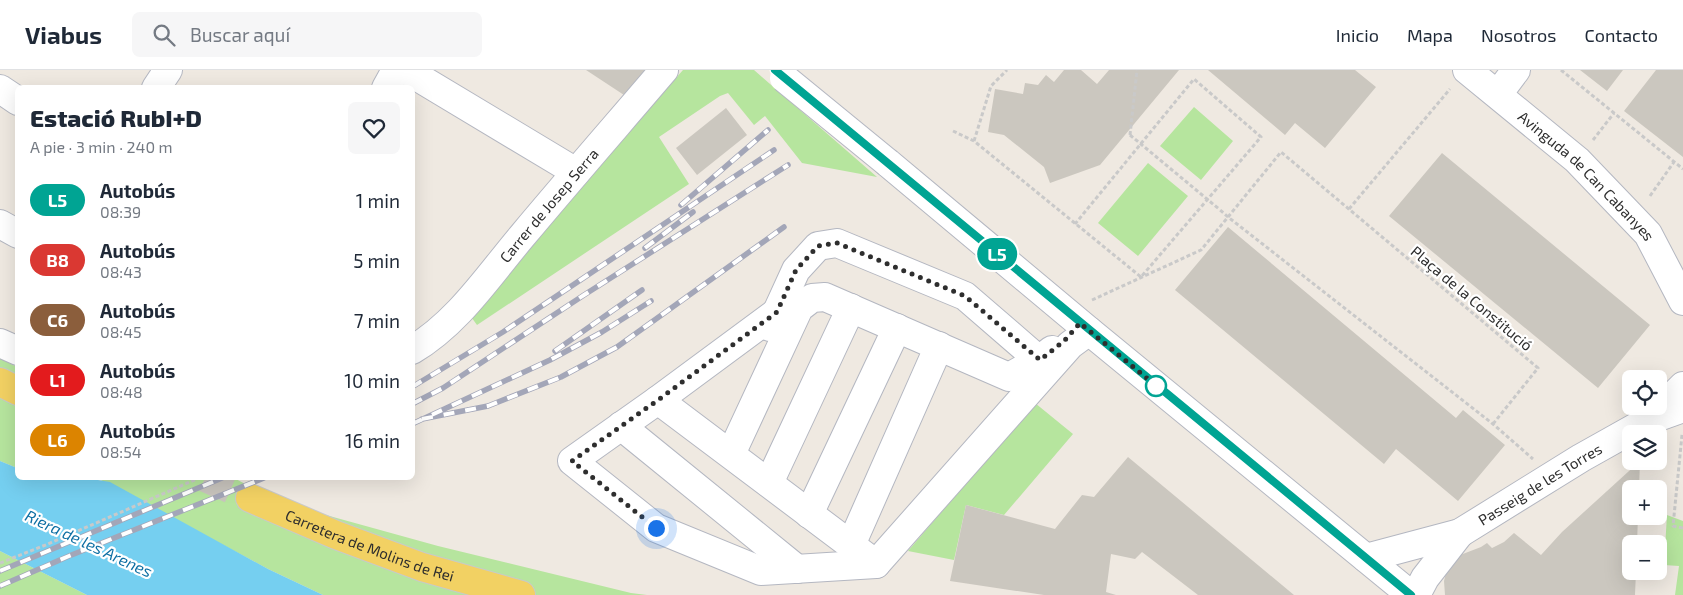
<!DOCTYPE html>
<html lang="es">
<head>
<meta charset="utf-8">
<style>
	:root { --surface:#fff; --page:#f6f6f7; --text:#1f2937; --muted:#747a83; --line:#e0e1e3 }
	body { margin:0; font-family:"Exo 2",sans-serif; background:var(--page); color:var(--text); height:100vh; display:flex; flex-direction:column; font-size:19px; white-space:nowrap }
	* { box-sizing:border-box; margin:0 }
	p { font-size:16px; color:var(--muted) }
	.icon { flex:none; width:28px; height:28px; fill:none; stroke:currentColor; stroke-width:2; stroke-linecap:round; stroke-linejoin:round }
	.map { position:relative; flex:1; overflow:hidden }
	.side { position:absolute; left:15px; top:15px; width:400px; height:395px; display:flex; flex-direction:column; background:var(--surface); border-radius:8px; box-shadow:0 5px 20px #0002 }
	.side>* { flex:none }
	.badge { padding:0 10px; border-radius:16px; font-size:18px; line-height:32px }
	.controls { position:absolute; left:1622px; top:300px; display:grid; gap:10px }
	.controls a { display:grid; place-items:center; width:45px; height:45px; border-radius:8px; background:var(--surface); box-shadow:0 5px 20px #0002; font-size:25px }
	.you { position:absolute; width:25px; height:25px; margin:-12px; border:4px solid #fff; border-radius:50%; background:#1a73e8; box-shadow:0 0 0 8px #1a73e833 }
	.map>.badge { position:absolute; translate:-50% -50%; box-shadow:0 0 0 2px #fff }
	.round { display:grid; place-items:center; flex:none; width:52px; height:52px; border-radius:8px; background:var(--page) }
	.head { display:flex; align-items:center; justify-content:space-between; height:85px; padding:0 15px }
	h1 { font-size:24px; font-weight:800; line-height:38px }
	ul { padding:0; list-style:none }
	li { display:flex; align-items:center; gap:15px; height:60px; padding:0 15px }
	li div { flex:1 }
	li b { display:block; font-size:19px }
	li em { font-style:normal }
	li .badge { min-width:55px; font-weight:700; text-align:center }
	header { display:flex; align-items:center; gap:30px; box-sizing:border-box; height:70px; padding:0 25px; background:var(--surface); border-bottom:1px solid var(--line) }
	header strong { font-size:24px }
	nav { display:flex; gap:28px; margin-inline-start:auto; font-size:18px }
	.search { width:350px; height:45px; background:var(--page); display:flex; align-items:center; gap:12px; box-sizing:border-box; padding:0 18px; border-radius:8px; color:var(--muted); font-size:19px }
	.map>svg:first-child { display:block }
	.green { fill:#b6e59e }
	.water { fill:#75cff0 }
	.building { fill:#cbc7bf }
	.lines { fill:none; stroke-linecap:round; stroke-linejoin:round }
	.major-tunnel { stroke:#c8c4bd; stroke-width:28; stroke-dasharray:28 14; stroke-linecap:butt }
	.minor-casing { stroke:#b4b7c1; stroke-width:30 }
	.major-casing { stroke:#c9c9c9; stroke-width:30 }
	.path { stroke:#c9c9c9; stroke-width:3; stroke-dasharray:4 2.5; stroke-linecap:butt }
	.minor { stroke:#fff; stroke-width:28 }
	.major { stroke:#f2d163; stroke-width:28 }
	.rail-casing { stroke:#a3a6b8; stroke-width:5.5 }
	.rail { stroke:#fff; stroke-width:4; stroke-dasharray:11; stroke-linecap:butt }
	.minor-bridge-casing { stroke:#b4b7c1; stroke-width:30; stroke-linecap:butt }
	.path-bridge { stroke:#c9c9c9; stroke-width:3; stroke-dasharray:4 2.5; stroke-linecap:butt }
	.minor-bridge { stroke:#fff; stroke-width:28 }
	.line-casing { stroke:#fff; stroke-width:11 }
	.line { stroke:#00a493; stroke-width:8 }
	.walk { stroke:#2e2e2e; stroke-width:5; stroke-dasharray:0 9 }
	.stop-dot { fill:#fff; stroke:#00a493; stroke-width:2.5 }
	.labels { text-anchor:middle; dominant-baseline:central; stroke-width:4.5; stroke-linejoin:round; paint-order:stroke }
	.street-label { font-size:15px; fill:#2e2e2e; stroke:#fff }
	.water-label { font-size:16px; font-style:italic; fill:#0d6fa3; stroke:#fff }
</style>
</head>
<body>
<header>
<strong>Viabus</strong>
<div class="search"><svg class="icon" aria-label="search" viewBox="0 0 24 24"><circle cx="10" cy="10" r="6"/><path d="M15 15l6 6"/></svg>Buscar aquí</div>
<nav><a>Inicio</a><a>Mapa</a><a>Nosotros</a><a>Contacto</a></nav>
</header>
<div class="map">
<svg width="1683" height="525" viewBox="0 0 1683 525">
	<rect width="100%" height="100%" fill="#efe9e1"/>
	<path class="green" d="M683,0H754L877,107L802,93L765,46L754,55L728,23L720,26L659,67L689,114L477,255L469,244Z
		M1194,37L1233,71L1201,110L1160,76Z
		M1148,93L1188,126L1138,186L1098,153Z
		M0,288L17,297V398L0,391Z
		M1035,333L1073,364L1004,445L966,435L954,490L908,481Z
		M86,408H234L279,432L438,476L631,523L647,525H323L268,499L99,409Z
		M1667,445L1683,451V525H1675L1679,496L1664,495Z
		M0,481L87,525H0Z"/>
	<path class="water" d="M0,391L17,398L18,408H86L110,412L268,499L323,525H87L0,481Z"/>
	<path class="building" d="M586,0H645L624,25Z
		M1064,0H1081L1097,14L1109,0H1179L1100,95L1050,113L1044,97L1004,65L988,62L995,19L1023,24L1025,13L1038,15L1046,5L1054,12Z
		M1208,0H1355L1376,17L1325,78L1295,53L1285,65Z
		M1580,0H1623L1607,21Z
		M1656,0H1683V87L1624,41Z
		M726,38L747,65L697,105L676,78Z
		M1442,83L1650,255L1598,318L1389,146Z
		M1228,157L1456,348L1463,340L1505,375L1458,431L1396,379L1384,394L1175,220Z
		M1128,387L1294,525H1198L1142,482L1135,489L1111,484L1106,522L1116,525H1044L950,511L966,435L1055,459L1082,425L1094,427Z
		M1640,391L1639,419H1631V446H1638L1637,474H1631V501H1636L1635,525H1445L1444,511L1447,499L1455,487L1481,477L1487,473L1492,478L1504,472L1514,463L1541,485L1562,462Z"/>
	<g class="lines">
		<path class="major-tunnel" d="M205,408L250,428"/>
		<g class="minor-casing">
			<g id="minor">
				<path d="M406,0L576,102"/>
				<path id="s1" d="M1467,0L1577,90L1648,164L1683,231"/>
				<path d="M156,18L168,0"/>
				<path d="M386,18L396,0"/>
				<path d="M0,19L18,31"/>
				<path d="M1498,24L1516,0"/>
				<path d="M888,93L1089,261L1411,525"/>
				<path d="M0,154L18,164"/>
				<path d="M777,242L658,330L572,391L656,458L761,501L876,494L1070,275L1089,261"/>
				<path d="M770,257L796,200L818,176L837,173L965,226L1039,290"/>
				<path d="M0,273L18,281"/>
				<path id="s2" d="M412,280C458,253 489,205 523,165C569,110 617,55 664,0"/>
				<path d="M658,330L876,494"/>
				<path d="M1654,345L1683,316"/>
				<path d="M621,356L797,499"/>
				<path d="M731,384L799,238L812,228L825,227L1009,307L1039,290L1052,280"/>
				<path d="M769,413L851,238"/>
				<path d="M809,444L897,258"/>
				<path d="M851,475L939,276"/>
				<path id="s3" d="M1366,488L1460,463L1581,388L1647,351L1683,338"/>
				<path d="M1416,525L1425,508L1460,463"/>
			</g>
		</g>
		<g class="major-casing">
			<g id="major">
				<path d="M0,312L18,321"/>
				<path id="s4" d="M250,428L336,465L422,497L521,525"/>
			</g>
		</g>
		<path class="path" d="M1561,0L1683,99
			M953,61L974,71L1141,207L1261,67L1194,9L1075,154
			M1130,65L1137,0
			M1593,70L1614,43
			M974,71L991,16L1007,0
			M1650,126L1674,92
			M1349,139L1450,19
			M1092,230L1201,180L1228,147L1219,139
			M1493,354L1538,298L1281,82L1228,147L1493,354L1533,389
			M1682,365L1673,456L1683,458
			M0,493L48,474L199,408"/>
		<use href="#minor" class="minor"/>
		<use href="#major" class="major"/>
		<g class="rail-casing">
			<path id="rail" d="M681,135L768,60
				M645,178L693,142
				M555,281L642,220
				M412,317L503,262L774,80
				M412,334L443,318L584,225L788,95
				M422,349L488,336L561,307L617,277L784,157
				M412,354L550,290L602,262L651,231
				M0,501L222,408
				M0,516L69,486L264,408"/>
		</g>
		<use href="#rail" class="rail"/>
		<g class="minor-bridge-casing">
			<path id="minor-bridge" d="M784,8L888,93"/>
		</g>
		<path class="path-bridge" d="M1130,65L1219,139"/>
		<use href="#minor-bridge" class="minor-bridge"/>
	</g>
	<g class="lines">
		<g class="line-casing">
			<path id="line" d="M775,0L1411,525"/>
		</g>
		<use href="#line" class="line"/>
		<path class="walk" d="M656,458L572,391L658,330L777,242L796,200L818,176L837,173L965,226L1040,290L1064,271L1080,253L1160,319L1156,316"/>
	</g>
	<circle class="stop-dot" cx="1156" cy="316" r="10"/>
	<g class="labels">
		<g class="street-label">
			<text stroke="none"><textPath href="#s1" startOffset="160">Avinguda de Can Cabanyes</textPath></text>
			<text stroke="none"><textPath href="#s2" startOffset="200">Carrer de Josep Serra</textPath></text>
			<text transform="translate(1472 228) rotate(40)">Plaça de la Constitució</text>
			<text stroke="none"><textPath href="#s3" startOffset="191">Passeig de les Torres</textPath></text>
			<text stroke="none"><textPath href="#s4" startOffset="129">Carretera de Molins de Rei</textPath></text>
		</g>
		<g class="water-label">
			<text transform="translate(89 473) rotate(25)">Riera de les Arenes</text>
		</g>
	</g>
</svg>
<div class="controls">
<a><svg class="icon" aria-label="locate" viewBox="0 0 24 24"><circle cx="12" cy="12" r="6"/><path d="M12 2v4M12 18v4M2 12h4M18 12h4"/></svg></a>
<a><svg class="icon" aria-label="layers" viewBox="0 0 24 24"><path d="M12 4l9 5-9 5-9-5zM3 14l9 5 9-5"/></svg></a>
<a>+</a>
<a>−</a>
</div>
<div class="you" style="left:656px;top:458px"></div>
<b class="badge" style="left:997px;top:184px;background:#00a493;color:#fff">L5</b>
<section class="side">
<div class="head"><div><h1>Estació RubI+D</h1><p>A pie · 3 min · 240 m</p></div><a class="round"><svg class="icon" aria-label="heart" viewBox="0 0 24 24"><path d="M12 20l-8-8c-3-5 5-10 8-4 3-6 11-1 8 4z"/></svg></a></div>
<ul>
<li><span class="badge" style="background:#00a493;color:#fff">L5</span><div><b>Autobús</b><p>08:39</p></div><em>1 min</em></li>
<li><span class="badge" style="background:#da3832;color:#fff">B8</span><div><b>Autobús</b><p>08:43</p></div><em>5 min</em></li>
<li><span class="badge" style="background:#8b5e3c;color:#fff">C6</span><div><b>Autobús</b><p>08:45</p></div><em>7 min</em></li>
<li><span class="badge" style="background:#e31b1d;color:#fff">L1</span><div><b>Autobús</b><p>08:48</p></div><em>10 min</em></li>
<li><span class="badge" style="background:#dc8400;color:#fff">L6</span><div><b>Autobús</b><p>08:54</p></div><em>16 min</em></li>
</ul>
</section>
</div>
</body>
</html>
